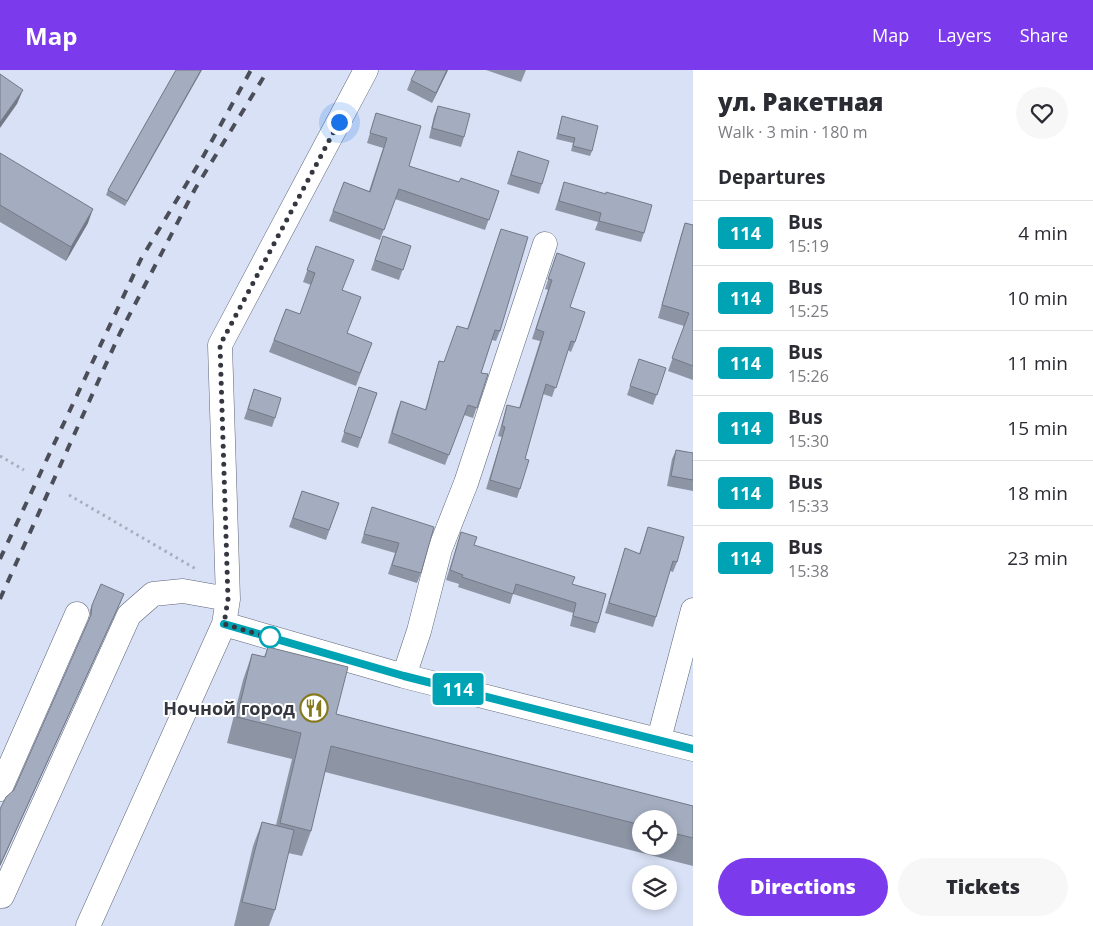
<!DOCTYPE html>
<html lang="en">
<head>
<meta charset="utf-8">
<style>
	:root { --surface:#fff; --page:#f7f7f7; --text:#2b2b33; --muted:#7c7c81; --line:#e1e1e2; --accent:#7c3aed }
	body { margin:0; font-family:"Open Sans",sans-serif; background:var(--page); color:var(--text); height:100vh; display:flex; flex-direction:column; font-size:19px; white-space:nowrap }
	* { box-sizing:border-box; margin:0 }
	p { font-size:16px; color:var(--muted) }
	.icon { flex:none; width:28px; height:28px; fill:none; stroke:currentColor; stroke-width:2; stroke-linecap:round; stroke-linejoin:round }
	.map { position:relative; flex:1; overflow:hidden }
	.panel { display:flex; flex-direction:column; background:var(--surface); width:400px }
	.panel>* { flex:none }
	.badge { padding:0 10px; border-radius:4px; font-size:18px; line-height:32px }
	.tools { position:absolute; left:632px; top:740px; display:grid; gap:10px }
	.tools a { display:grid; place-items:center; width:45px; height:45px; border-radius:50%; background:var(--surface); box-shadow:0 2px 8px #0003; font-size:25px }
	.you { position:absolute; width:25px; height:25px; margin:-12px; border:4px solid #fff; border-radius:50%; background:#1a73e8; box-shadow:0 0 0 8px #1a73e833 }
	.map>.badge { position:absolute; translate:-50% -50%; box-shadow:0 0 0 2px #fff }
	h2 { padding:0 25px; font-size:19px; line-height:45px }
	.round { display:grid; place-items:center; flex:none; width:52px; height:52px; border-radius:26px; background:var(--page) }
	.headline { display:flex; align-items:center; justify-content:space-between; height:85px; padding:0 25px }
	h1 { font-size:24px; font-weight:800; line-height:38px }
	.primary-button { display:flex; gap:10px; margin-top:auto; padding:10px 25px }
	.primary-button a { flex:1; height:58px; border-radius:30px; background:var(--accent); color:#fff; font-size:20px; font-weight:800; line-height:58px; text-align:center }
	.primary-button a+a { background:var(--page); color:var(--text) }
	ul { padding:0; list-style:none }
	li { display:flex; align-items:center; gap:15px; height:65px; padding:0 25px; border-top:1px solid var(--line) }
	li div { flex:1 }
	li b { display:block; font-size:19px }
	li em { font-style:normal }
	li .badge { min-width:55px; font-weight:700; text-align:center }
	header { display:flex; align-items:center; gap:30px; box-sizing:border-box; height:70px; padding:0 25px; background:var(--accent); color:#fff }
	header strong { font-size:24px }
	nav { display:flex; gap:28px; margin-inline-start:auto; font-size:18px }
	main { display:flex; flex:1; min-height:0 }
	.map>svg:first-child { display:block }
	.lines { fill:none; stroke-linecap:round; stroke-linejoin:round }
	.minor-casing { stroke:#5d6577; stroke-width:25 }
	.path { stroke:#a7aebe; stroke-width:3; stroke-dasharray:2.5 4; stroke-linecap:butt }
	.minor { stroke:#fff; stroke-width:24 }
	.rail { stroke:#4b4e58; stroke-width:4; stroke-dasharray:9 9; stroke-linecap:butt }
	.wall { fill:#8d95a5; fill-rule:evenodd }
	.shaded-wall { fill:#737986 }
	.building { fill:#a4adc0; stroke:#737986 }
	.line-casing { stroke:#fff; stroke-width:11 }
	.line { stroke:#00a3b4; stroke-width:8 }
	.walk { stroke:#34373f; stroke-width:5; stroke-dasharray:0 9 }
	.stop-dot { fill:#fff; stroke:#00a3b4; stroke-width:2.5 }
	.labels { text-anchor:middle; dominant-baseline:central; stroke-width:4; stroke-linejoin:round; paint-order:stroke }
	.poi-label { font-size:18px; font-weight:bold; fill:#34373f; stroke:#fff; text-anchor:end }
</style>
</head>
<body>
<header>
<strong>Map</strong>
<nav><a>Map</a><a>Layers</a><a>Share</a></nav>
</header>
<main>
<div class="map">
<svg width="693" height="856" viewBox="0 0 693 856">
	<rect width="100%" height="100%" fill="#d8e1f5"/>
	<g class="lines">
		<g class="minor-casing">
			<path id="minor" d="M224,554L404,606L693,679
				M404,606L419,561L440,479L466,413L545,174
				M659,669L693,540
				M0,719L77,544
				M0,826H2L129,545L153,524L183,521L228,529
				M88,856L224,554L228,529L220,275L366,0"/>
		</g>
		<path class="path" d="M0,386L24,400
			M69,425L196,499"/>
		<use href="#minor" class="minor"/>
		<path class="rail" d="M0,489L141,189L204,85L251,0
			M0,529L120,263L195,119L268,0"/>
	</g>
	<path class="wall" d="M176,0L125,136L106,125L108,120Z
		M448,0L432,33L407,20L411,10Z
		M486,0H526L521,12Z
		M438,36L464,67L461,77L429,68L434,46Z
		M376,43L409,96L459,112L499,121L485,160L395,129L380,170L329,151L344,112L369,121L383,78L367,73Z
		M562,46L592,81L590,86L571,81L573,73L556,69Z
		M518,81L542,114L539,124L507,114Z
		M0,83L88,153L66,191L0,152Z
		M564,112L644,163L641,172L595,160L598,152L555,140Z
		M685,153L693,155V310L668,301L684,256L658,248L681,165Z
		M501,159L500,261L496,271L492,270L481,303L488,304L473,348L464,345L445,395L388,373L397,341L401,331L425,340L436,301L439,291L444,292L467,259Z
		M383,166L411,176L399,210L371,200Z
		M316,176L343,220L347,263L372,273L356,316L269,282L286,239L300,244L311,215L303,212Z
		M557,183L570,237L575,272L571,282L568,280L552,327L543,324L525,389L520,419L517,428L486,419L502,367L498,366L507,335L519,338L540,271L532,269L548,220L545,219Z
		M639,289L666,298L653,335L627,325Z
		M359,317L377,323L358,378L341,372Z
		M254,319L275,348L272,357L244,349Z
		M676,380L693,383V421L667,416L672,389Z
		M302,421L339,433L326,470L289,457Z
		M372,437L421,503L417,513L388,504L395,483L361,473Z
		M648,457L677,492L673,502L670,501L653,557L605,543L625,478L639,484Z
		M461,462L474,475L572,514L598,553L595,563L570,556L573,543L513,524L510,534L458,517L459,514L446,510Z
		M122,529L0,796V739L14,720L90,549V540L92,535Z
		M268,577L336,644L693,736V796L325,702L311,761L302,786L288,783L275,840L269,856H234L253,776L262,752L276,755L292,689L227,673L243,610L252,584L264,587ZM641,749H669V776H641Z"/>
	<path class="shaded-wall" d="M201,0H202L125,136L127,131Z
		M447,0H448L432,33L436,23Z
		M23,20L17,34L0,58V52Z
		M93,139L88,153L66,191L71,177Z
		M124,524L122,529L0,796V795Z"/>
	<path class="building" d="M176,0H201L127,131L108,120Z
		M416,0H447L436,23L411,10Z
		M0,4L23,20L0,52Z
		M438,36L470,44L464,67L432,58Z
		M376,43L421,56L409,96L459,112L461,108L499,121L489,150L399,119L384,160L333,141L344,112L370,122L387,68L370,63Z
		M562,46L598,56L592,81L573,76L575,68L558,64Z
		M518,81L549,91L542,114L511,105Z
		M0,83L93,139L71,177L0,135Z
		M564,112L606,124V122L652,135L644,163L599,151L601,143L559,131Z
		M685,153L693,155V296L672,288L689,243L662,235Z
		M501,159L528,167L500,261L495,260L481,303L488,304L477,338L468,335L449,385L392,363L401,331L426,340L439,291L444,292L457,256L468,259Z
		M383,166L411,176L403,200L375,190Z
		M316,176L354,190L342,220L361,227L347,263L372,273L360,303L274,270L286,239L300,244L315,203L307,200Z
		M557,183L585,193L570,237L585,242L575,272L571,271L556,318L546,314L525,389L529,390L520,419L490,410L505,357L502,356L507,335L520,338L544,262L536,259L552,210L548,209Z
		M639,289L666,298L657,325L630,316Z
		M359,317L377,323L361,368L344,362Z
		M254,319L281,328L275,348L248,339Z
		M676,380L693,383V410L671,406Z
		M302,421L339,433L329,460L293,448Z
		M372,437L434,457L421,503L392,495L399,473L364,464Z
		M648,457L684,467L677,492L673,491L656,547L609,533L625,478L640,484Z
		M461,462L477,467L474,475L575,507L572,514L606,524L598,553L573,546L576,533L516,514L513,524L462,507L463,505L450,500Z
		M101,514L124,524L0,795V739L6,727L14,720L91,545L92,535Z
		M268,577L348,597L336,644L693,736V768L669,762V749H641V755L331,676L311,761L280,753L301,663L237,647L252,584L265,587Z
		M262,752L294,760L275,840L242,832Z"/>
	<g class="lines">
		<g class="line-casing">
			<path id="line" d="M224,554L404,606L693,679"/>
		</g>
		<use href="#line" class="line"/>
		<path class="walk" d="M270,567L278,570L224,554L228,529L220,275L339,52"/>
	</g>
	<defs>
		<g id="restaurant-ring" transform="scale(1.4375)"><circle r="9.5" fill="#fff" stroke="#85791d" stroke-width="1.5"/><path d="M-5-6h1v4h1v-4h1v4h1v-4h1v5L-1.5 .5V6h-2V.5L-5-1ZM5-6V6H3V1.5H1.5Q1.5-4 5-6Z" fill="#85791d"/></g>
	</defs>
	<g fill-rule="evenodd">
		<use href="#restaurant-ring" x="314" y="638"/>
	</g>
	<circle class="stop-dot" cx="270" cy="567" r="10"/>
	<g class="labels">
		<g class="poi-label">
			<text x="295" y="638">Ночной город</text>
		</g>
	</g>
</svg>
<div class="tools">
<a><svg class="icon" aria-label="locate" viewBox="0 0 24 24"><circle cx="12" cy="12" r="6"/><path d="M12 2v4M12 18v4M2 12h4M18 12h4"/></svg></a>
<a><svg class="icon" aria-label="layers" viewBox="0 0 24 24"><path d="M12 4l9 5-9 5-9-5zM3 14l9 5 9-5"/></svg></a>
</div>
<div class="you" style="left:339px;top:52px"></div>
<b class="badge" style="left:458px;top:619px;background:#00a3b4;color:#fff">114</b>
</div>
<section class="panel">
<div class="headline"><div><h1>ул. Ракетная</h1><p>Walk · 3 min · 180 m</p></div><a class="round"><svg class="icon" aria-label="heart" viewBox="0 0 24 24"><path d="M12 20l-8-8c-3-5 5-10 8-4 3-6 11-1 8 4z"/></svg></a></div>
<h2>Departures</h2>
<ul>
<li><span class="badge" style="background:#00a3b4;color:#fff">114</span><div><b>Bus</b><p>15:19</p></div><em>4 min</em></li>
<li><span class="badge" style="background:#00a3b4;color:#fff">114</span><div><b>Bus</b><p>15:25</p></div><em>10 min</em></li>
<li><span class="badge" style="background:#00a3b4;color:#fff">114</span><div><b>Bus</b><p>15:26</p></div><em>11 min</em></li>
<li><span class="badge" style="background:#00a3b4;color:#fff">114</span><div><b>Bus</b><p>15:30</p></div><em>15 min</em></li>
<li><span class="badge" style="background:#00a3b4;color:#fff">114</span><div><b>Bus</b><p>15:33</p></div><em>18 min</em></li>
<li><span class="badge" style="background:#00a3b4;color:#fff">114</span><div><b>Bus</b><p>15:38</p></div><em>23 min</em></li>
</ul>
<div class="primary-button"><a>Directions</a><a>Tickets</a></div>
</section>
</main>
</body>
</html>
